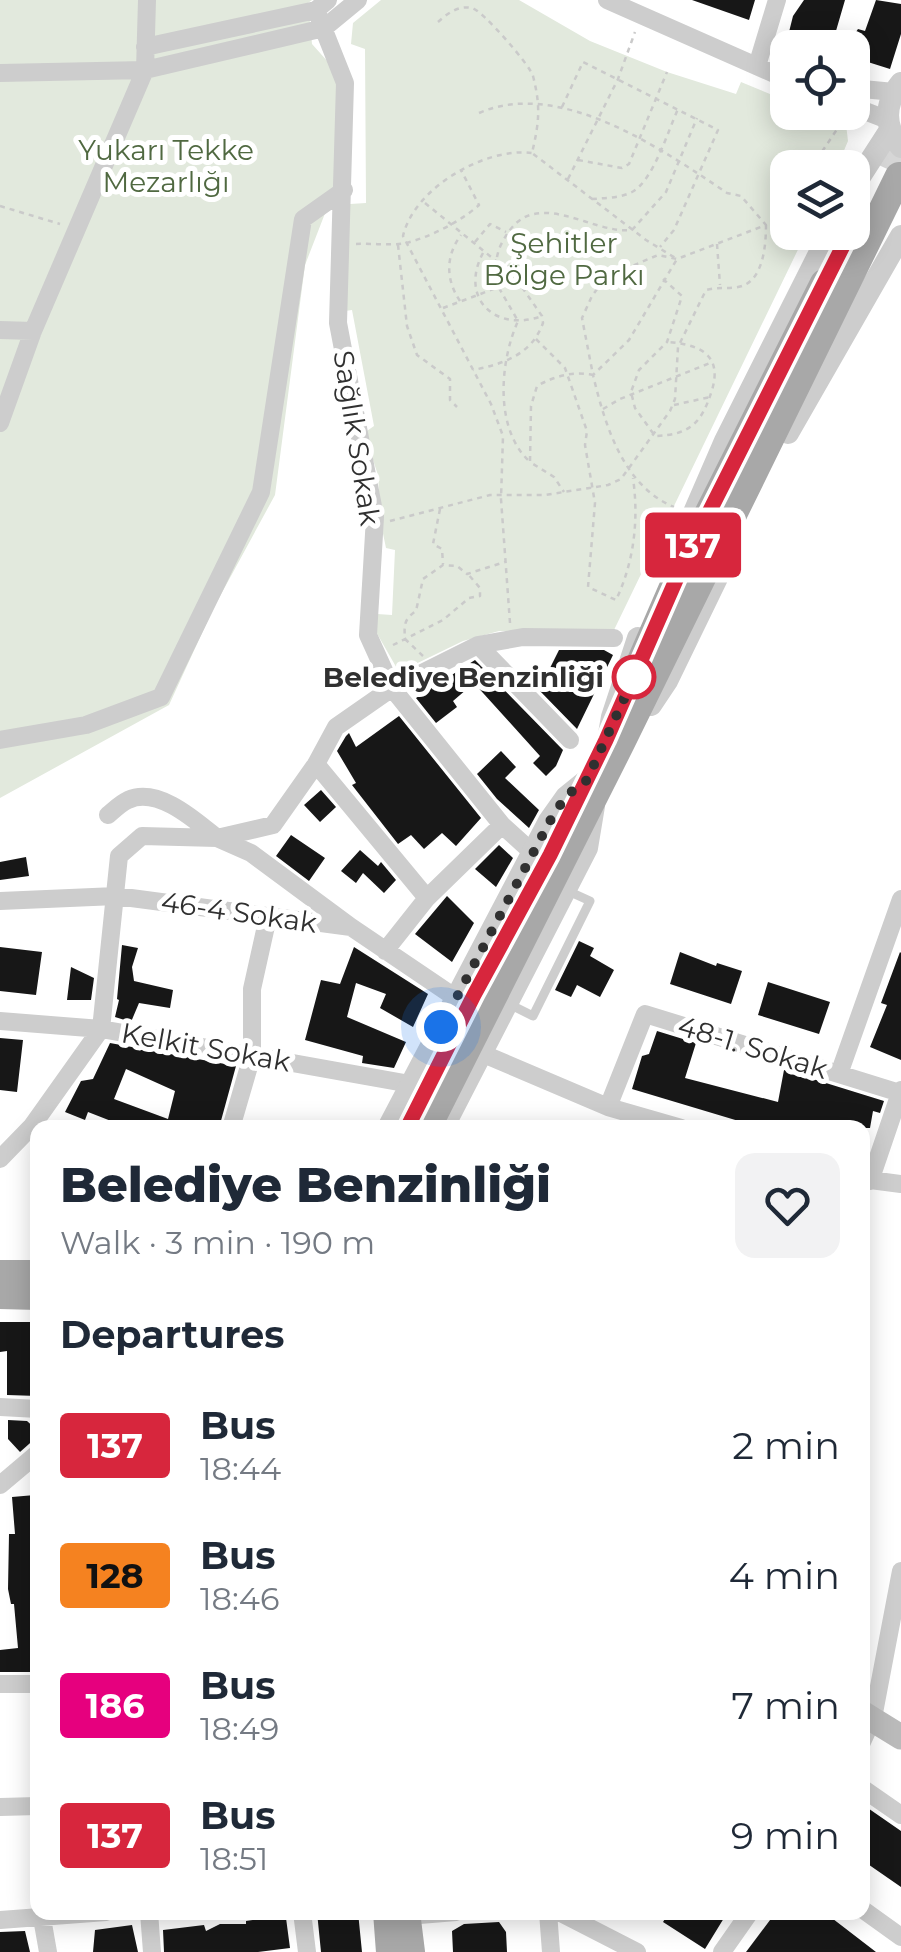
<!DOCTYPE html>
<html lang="en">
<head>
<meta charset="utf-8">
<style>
	:root { --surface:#fff; --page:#f2f2f3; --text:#1f2937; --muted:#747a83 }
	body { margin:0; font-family:Montserrat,sans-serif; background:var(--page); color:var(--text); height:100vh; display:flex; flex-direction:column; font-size:38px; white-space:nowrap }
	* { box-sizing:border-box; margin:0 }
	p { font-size:32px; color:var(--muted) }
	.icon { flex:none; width:55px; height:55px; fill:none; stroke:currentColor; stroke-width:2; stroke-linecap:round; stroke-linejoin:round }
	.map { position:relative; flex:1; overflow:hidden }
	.sheet { position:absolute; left:30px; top:1120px; width:840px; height:800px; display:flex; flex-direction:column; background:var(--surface); border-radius:20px; box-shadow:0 5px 25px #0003 }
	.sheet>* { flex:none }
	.badge { padding:0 20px; border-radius:8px; font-size:35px; line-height:65px }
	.controls { position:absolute; left:770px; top:30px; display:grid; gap:20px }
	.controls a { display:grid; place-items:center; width:100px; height:100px; border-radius:20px; background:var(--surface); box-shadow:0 5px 25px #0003; font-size:50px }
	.you { position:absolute; width:50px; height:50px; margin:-25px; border:8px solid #fff; border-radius:50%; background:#1a73e8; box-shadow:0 0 0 15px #1a73e833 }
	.map>.badge { position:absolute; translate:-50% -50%; box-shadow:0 0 0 5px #fff }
	h2 { padding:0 30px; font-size:38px; line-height:90px }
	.round { display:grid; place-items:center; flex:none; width:105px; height:105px; border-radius:20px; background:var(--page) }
	.head { display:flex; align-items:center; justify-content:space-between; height:170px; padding:0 30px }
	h1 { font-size:48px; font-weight:800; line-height:75px }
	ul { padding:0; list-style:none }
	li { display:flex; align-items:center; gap:30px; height:130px; padding:0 30px }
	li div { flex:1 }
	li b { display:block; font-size:38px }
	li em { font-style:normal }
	li .badge { min-width:110px; font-weight:700; text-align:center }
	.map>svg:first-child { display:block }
	.green { fill:#e2e9dd }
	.building { fill:#171717; fill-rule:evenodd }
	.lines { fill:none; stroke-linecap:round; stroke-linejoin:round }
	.primary-tunnel { stroke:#d6d6d6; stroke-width:28; stroke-dasharray:28 14; stroke-linecap:butt }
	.path { stroke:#cacaca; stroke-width:2.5; stroke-dasharray:5 5; stroke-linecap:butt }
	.service { stroke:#cdcdcd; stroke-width:9 }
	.minor { stroke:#cdcdcd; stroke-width:18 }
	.tertiary { stroke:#cdcdcd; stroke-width:22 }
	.secondary { stroke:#bababa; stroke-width:25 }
	.primary { stroke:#a8a8a8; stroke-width:28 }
	.line-casing { stroke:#fff; stroke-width:22 }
	.line { stroke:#d7263d; stroke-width:15 }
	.walk { stroke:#303030; stroke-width:10; stroke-dasharray:0 18 }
	.stop-dot { fill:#fff; stroke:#d7263d; stroke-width:5 }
	.labels { text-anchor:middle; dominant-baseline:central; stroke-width:10; stroke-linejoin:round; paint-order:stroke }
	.park-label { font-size:28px; fill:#506941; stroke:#fff }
	.street-label { font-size:28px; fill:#303030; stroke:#fff }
	.stop-label { font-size:28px; font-weight:bold; fill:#303030; stroke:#fff; text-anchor:end }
</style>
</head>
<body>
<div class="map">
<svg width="901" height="1952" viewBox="0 0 901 1952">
	<rect width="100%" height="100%" fill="#fff"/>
	<path class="green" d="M0,0H312L308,3L312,44L329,63L338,83L336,185L305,265L275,495L213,609L169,705L0,798Z
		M381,0H519L590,41L667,72L736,94L741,82L787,101L788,112L817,113L846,124L848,141L837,167L788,168V232L806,233L614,630L499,631L463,641L399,672L375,630L377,614L392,615L395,550L386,548L381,524L378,475L364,433L374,426L352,310L345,311L350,204L366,203L365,49L351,44L353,23Z"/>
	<path class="building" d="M692,0H755L749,20Z
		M804,0H845L831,48H811L787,40L793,16Z
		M876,0L901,4V34L890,69L852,57V48H845L858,29L865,31Z
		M559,650H604L613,655L577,729L539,690Z
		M475,660L563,750L556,766L546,776L533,763L540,756L474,683L453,701L457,707L436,723L416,698Z
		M399,716L481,818L456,846L442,833L424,849L411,835L398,844L352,785L356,783L337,751L346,736L349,733L356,747Z
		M501,751L516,767L505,778L539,810L529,828L497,799L477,774Z
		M321,790L336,807L320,822L304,805Z
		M291,835L325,858L309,881L276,856Z
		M499,845L513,858L496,887L475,869Z
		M360,850L378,866L381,862L396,880L384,893L363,873L356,883L341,871Z
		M26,857L29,876L0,880V862Z
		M447,896L474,923L452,962L415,934Z
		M579,941L594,948L590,956L614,970L600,997L577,985L571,997L555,990Z
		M122,945L138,948L132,967L134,981L173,990L170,1008L139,1003L131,1022L115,1017L119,1000L117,999Z
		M0,947L42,952L36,995L0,991Z
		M354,947L428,994L413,1027L380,1008L386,994L356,983L347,1017L406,1042L394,1068L362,1063L363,1056L305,1040L321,980L340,984Z
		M680,952L716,966L717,963L742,971L731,1004L670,984Z
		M900,952L901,953V1060L870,1047L887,1005L881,1003Z
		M71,967L94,978L91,1000H67Z
		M768,982L830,1002L819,1034L758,1015Z
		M657,1031L696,1043L685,1078L778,1102L784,1070L884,1101L880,1113L873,1111L870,1128H762L632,1089L642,1056L649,1054Z
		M0,1038L23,1040L17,1092L0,1090Z
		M110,1043L236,1066L219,1128H129L88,1112L85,1120L65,1112L81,1081L93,1079ZM126,1069L175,1091L168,1119L114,1099Z
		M0,1322H38V1396L7,1395V1351L0,1352Z
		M8,1420L27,1421L38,1431V1436L20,1452L8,1439Z
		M35,1495L38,1672H0V1650L18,1648L14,1604H11L8,1589L9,1534H15L12,1497Z
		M862,1804L901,1831V1887L862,1860Z
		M317,1912H358L362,1952H321Z
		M669,1912H715L724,1918L705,1949L663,1922Z
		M776,1912H824L876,1952H746Z
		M265,1918H286L290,1948L258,1952H164L163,1930L204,1925L206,1931L220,1924H246V1921Z
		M499,1922L506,1932L507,1952H453L452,1931L464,1924Z
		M132,1925L138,1952H93L95,1930Z
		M25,1931L30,1952H0V1932Z"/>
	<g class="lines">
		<path class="primary-tunnel" d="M883,167L901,129"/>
		<path class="path" d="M438,22C447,14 458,5 472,8C482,10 530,65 533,76C541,107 539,123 532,153L646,240L677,259L629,340L593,375C605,425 623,486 674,507
			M562,107L583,62L718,130L674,230L660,247
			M479,113C559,78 662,149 727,193L741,196L766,225L677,259L658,255L606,277L592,296L582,318L593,375C572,371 555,376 537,386L531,406L530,462L554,477L564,492
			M578,160L622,168L629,164L667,72
			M811,168L844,119
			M568,179L618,79L635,32
			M592,199C605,198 620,198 632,192C653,181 668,131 678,109
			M425,203L496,261L508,267L542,316L543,323C532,354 504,364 473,370
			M0,206L60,224
			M475,242L490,224L506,232
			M356,244C372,243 391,246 406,243C430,237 460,222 479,205L461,170
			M717,244L720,285
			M398,245L407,326L417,355L450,379V400L457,407
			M483,253C459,298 495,333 542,316
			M663,279L682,296L667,342L639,370L631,392L635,408L655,436C691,435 702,422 712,390C723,354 698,344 667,342
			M499,288L518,321C500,361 494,428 529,461
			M460,301C445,279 446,255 461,235
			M443,308L499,287C494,273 495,254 503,241C533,182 590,235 632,230L666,192L697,118
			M536,339L565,368L587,431L585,445L595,503L588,587L616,600C634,562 639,520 633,478
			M674,405L710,397
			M603,409L620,399L710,363
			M440,509L433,544L442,549L443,564
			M390,521L490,495H545L608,485L621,479L670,411L675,399L678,347L706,290C717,287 727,289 738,287C763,283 766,246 766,225L779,216L788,202
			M510,623L501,499L503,436L491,404L403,236C414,188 485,147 532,153
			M393,645L443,620L469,598L480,596V588L468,574
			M423,656L405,639C404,625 404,619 416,611L423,579L443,565L457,566L467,574L505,562"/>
		<path class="service" d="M509,1004L533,1016L590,901L568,891"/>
		<path class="minor" d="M607,0L788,80
			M316,10L345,83L338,323L375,517L368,635L392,688L502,825L533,853
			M145,47L316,10L328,0
			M757,66L777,0
			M0,73L145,70L324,28L358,0
			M852,88L894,92
			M852,106L888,120
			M0,330L33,331
			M0,423L33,331L145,70L147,0
			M478,645L570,740
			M0,740L86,725L161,697L261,492L303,219L344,190
			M316,764L427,898
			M108,815C114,810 121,803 128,800C158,786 196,821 217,838L273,825L316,764L336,727L392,688L478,645L523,637L614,638
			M0,901L116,896L351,927L456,998
			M385,951L427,898L502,825
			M0,1021L101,1029L410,1084
			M481,1053L608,1107L681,1128
			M839,1074L901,899
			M608,1107L645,1014L900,1093
			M231,1128L252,1056V989L268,917
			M0,1159L32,1126L101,1029L119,856L142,836L217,838L251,853L351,927
			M863,1179L901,1184
			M870,1181L901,1090
			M0,1407L38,1409
			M0,1485L38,1453
			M0,1684H38
			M862,1742L873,1718L901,1571
			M862,1788L901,1815
			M0,1807L38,1806
			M862,1909L901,1937
			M149,1912L152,1952
			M302,1912L307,1952
			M548,1912L551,1952
			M559,1912L637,1952
			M407,1916L456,1912
			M42,1918L48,1952
			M0,1920L106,1912
			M722,1952L750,1912"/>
		<path class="tertiary" d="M901,83C884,104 884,127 901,147
			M852,189L890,130
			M788,433L901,236
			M682,540L725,441L830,232
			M651,705L667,681L717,578
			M609,734L612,717L638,638
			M388,1128L549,821L566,797L587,780
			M443,1128L587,848L594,806"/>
		<path class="secondary" d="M862,1713L901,1737"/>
		<path class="primary" d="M640,663L683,564L824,283
			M427,1128L621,743L899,176
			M0,1274H38
			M0,1295L38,1296
			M387,1912L390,1952
			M406,1912L411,1952"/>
	</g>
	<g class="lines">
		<g class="line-casing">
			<path id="line" d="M407,1128L474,995L550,855L606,740L683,564L850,232"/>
		</g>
		<use href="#line" class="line"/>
		<path class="walk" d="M441,1027L550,821L566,796L587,780L639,666L634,677"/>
	</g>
	<circle class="stop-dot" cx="634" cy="677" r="20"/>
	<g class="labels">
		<g class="park-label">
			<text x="166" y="150">Yukarı Tekke<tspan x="166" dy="32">Mezarlığı</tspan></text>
			<text x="564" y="243">Şehitler<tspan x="564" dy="32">Bölge Parkı</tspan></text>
		</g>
		<g class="street-label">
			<text transform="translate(357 438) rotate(81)">Sağlık Sokak</text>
			<text transform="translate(239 912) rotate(8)">46-4 Sokak</text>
			<text transform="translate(206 1047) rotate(10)">Kelkit Sokak</text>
			<text transform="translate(753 1047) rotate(17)">48-1. Sokak</text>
		</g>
		<g class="stop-label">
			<text x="604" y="677">Belediye Benzinliği</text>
		</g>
	</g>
</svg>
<div class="controls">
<a><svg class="icon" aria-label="locate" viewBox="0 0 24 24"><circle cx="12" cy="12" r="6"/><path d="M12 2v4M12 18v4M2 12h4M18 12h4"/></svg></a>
<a><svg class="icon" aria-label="layers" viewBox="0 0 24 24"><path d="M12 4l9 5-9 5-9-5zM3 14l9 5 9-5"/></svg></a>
</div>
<div class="you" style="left:441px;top:1027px"></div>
<b class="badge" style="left:693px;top:545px;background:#d7263d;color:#fff">137</b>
<section class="sheet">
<div class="head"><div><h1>Belediye Benzinliği</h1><p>Walk · 3 min · 190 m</p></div><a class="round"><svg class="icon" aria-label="heart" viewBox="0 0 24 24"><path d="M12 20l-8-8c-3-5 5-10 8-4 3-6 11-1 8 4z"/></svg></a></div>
<h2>Departures</h2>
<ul>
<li><span class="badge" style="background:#d7263d;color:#fff">137</span><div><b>Bus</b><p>18:44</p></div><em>2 min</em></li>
<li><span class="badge" style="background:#f58220;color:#111">128</span><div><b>Bus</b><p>18:46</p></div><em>4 min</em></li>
<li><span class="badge" style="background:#e6007e;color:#fff">186</span><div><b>Bus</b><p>18:49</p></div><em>7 min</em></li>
<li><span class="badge" style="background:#d7263d;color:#fff">137</span><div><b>Bus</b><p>18:51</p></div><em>9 min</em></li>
</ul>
</section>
</div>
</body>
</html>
